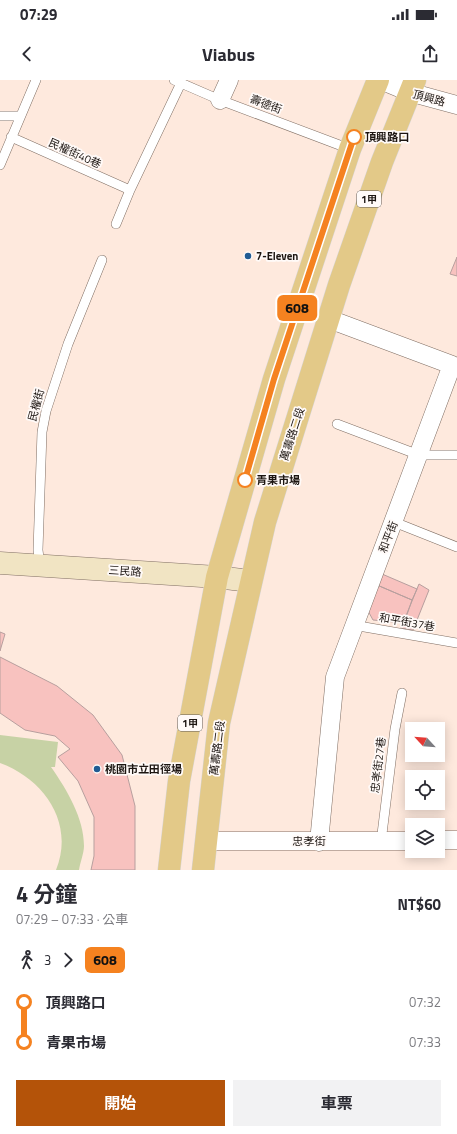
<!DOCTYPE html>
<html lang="zh-TW">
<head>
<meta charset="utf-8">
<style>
	:root { --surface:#fff; --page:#f2f2f3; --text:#2b2b33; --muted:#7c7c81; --accent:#b45309 }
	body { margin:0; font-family:"Titillium Web","Noto Sans TC",sans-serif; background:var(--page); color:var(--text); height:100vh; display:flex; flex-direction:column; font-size:15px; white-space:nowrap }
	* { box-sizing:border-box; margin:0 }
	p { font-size:13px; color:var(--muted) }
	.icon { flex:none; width:22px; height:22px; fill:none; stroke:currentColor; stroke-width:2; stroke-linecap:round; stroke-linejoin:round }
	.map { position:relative; height:790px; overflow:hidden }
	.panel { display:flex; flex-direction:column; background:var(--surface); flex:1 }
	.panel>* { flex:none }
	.badge { padding:0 8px; border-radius:6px; font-size:14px; line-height:26px }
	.needle { width:26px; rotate:296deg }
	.controls { position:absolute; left:405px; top:642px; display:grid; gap:8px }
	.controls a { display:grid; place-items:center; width:40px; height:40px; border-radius:0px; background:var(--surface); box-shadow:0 2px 10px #0003; font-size:20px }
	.map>.badge { position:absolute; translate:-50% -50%; box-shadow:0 0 0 2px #fff }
	.legs { display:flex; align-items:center; gap:6px; height:44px; padding:0 16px; font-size:13px }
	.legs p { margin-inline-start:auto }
	.headline { display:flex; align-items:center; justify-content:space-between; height:68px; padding:0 16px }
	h1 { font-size:22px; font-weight:700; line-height:30px }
	.action { display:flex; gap:8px; margin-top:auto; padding:8px 16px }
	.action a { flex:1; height:46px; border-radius:0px; background:var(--accent); color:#fff; font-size:16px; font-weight:700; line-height:46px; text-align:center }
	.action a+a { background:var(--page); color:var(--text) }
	ul { padding:0 16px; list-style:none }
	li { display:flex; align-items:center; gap:14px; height:40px; font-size:15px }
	li i { display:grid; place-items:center; width:6px; height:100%; margin:0 5px; background:currentColor }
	li i::after { content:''; width:10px; height:10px; margin:-5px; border:3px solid; border-radius:50%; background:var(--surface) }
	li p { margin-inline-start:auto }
	li:first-child i { background:linear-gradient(#0000 50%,currentColor 0) }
	li:last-child i { background:linear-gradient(currentColor 50%,#0000 0) }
	.status { display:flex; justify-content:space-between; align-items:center; height:28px; padding:0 20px; background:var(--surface); direction:ltr }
	.status svg { height:11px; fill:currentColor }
	header { display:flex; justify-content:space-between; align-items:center; height:52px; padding:0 16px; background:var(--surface); font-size:18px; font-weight:700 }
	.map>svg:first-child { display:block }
	.green { fill:#c7d2a5 }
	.building { fill:#f8c2bf; stroke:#b79f9e }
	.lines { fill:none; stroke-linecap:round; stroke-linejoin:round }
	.lane-casing { stroke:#816f64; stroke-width:10 }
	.street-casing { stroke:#816f64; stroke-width:19 }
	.secondary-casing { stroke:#816f64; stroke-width:23 }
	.primary-casing { stroke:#d6d5d4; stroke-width:23 }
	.lane { stroke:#fff; stroke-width:9 }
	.street { stroke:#fff; stroke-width:18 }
	.secondary { stroke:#f1e4c3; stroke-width:22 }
	.primary { stroke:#e3c988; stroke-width:22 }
	.line-1-casing { stroke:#fff; stroke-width:9 }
	.line-1 { stroke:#f58220; stroke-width:6 }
	.stop-1-dot { fill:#fff; stroke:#f58220; stroke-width:2 }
	.poi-dot { fill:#215b93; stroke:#fffaf8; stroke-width:1.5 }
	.labels { text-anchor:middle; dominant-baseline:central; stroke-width:3.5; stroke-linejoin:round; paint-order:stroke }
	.shield { fill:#fffaf8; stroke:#605a56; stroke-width:1 }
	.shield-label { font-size:10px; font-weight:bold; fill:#1c1511 }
	.street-label { font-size:11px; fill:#1c1511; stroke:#fffaf8 }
	.stop-label { font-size:11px; font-weight:bold; fill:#1c1511; stroke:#fffaf8; text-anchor:start }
	.poi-label { font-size:11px; font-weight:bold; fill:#1c1511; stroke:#fffaf8; text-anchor:start }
</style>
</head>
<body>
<div class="status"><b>07:29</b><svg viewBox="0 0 49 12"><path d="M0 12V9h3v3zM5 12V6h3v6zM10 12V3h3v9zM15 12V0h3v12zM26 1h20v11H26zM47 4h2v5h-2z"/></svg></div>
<header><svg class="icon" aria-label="back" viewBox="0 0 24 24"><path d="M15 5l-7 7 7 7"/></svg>Viabus<svg class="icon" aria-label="share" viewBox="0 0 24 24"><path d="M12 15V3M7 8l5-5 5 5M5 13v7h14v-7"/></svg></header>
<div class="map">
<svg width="457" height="790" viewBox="0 0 457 790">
	<rect width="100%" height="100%" fill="#fee9dd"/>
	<path class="green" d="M0,655L58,662L55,687H51C67,710 84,738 84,766C84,773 80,783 79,790H56C75,743 44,699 0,683Z"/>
	<path class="building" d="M457,177V196L450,194Z
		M382,494L417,509L412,520L377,505Z
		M419,504L429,510L413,550L401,548Z
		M377,505L412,520L404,543L373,540L367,529Z
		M0,552L5,554L0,571Z
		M0,577L57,606L93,635L122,675L135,726V790H91L94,776V737L78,701L58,677L70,669L55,656L25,650L0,633Z"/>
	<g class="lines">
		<g class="lane-casing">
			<path id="lane" d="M174,0L220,20L350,69
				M0,36H20
				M11,57L130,110
				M0,85L36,0
				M116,144L130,110L181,3
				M337,344L419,375H457
				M394,442L457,467
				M40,486L38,470L42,352L46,331L68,264L102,180
				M353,545L457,563
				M381,762L395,649L402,613"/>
		</g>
		<g class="street-casing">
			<path id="street" d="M380,0L409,12L457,25
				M220,20L229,0
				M438,760H457
				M207,761H412
				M319,762L335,597L452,285L329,239"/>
		</g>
		<g class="secondary-casing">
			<path id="secondary" d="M0,483L217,497L250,501"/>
		</g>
		<g class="primary-casing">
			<path id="primary" d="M169,790L179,701L217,497L274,299L350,69L378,0
				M203,790L219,643L265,442L339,205L382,82L415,0"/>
		</g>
		<use href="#lane" class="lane"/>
		<use href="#street" class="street"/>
		<use href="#secondary" class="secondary"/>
		<use href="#primary" class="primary"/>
	</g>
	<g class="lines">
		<g class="line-1-casing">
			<path id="line-1" d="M245,400L274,299L354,57"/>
		</g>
		<use href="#line-1" class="line-1"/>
	</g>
	<g class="stop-1-dot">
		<circle cx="354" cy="57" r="7"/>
		<circle cx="245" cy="400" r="7"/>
	</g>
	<g class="poi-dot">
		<circle cx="248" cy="176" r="4"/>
		<circle cx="97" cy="689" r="4"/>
	</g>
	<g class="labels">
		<g class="shield">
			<rect x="357" y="111" width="24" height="16" rx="3"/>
			<rect x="178" y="635" width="24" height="16" rx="3"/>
		</g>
		<g class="shield-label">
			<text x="369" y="119">1甲</text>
			<text x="190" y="643">1甲</text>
		</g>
		<g class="street-label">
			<text transform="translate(429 18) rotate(15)">頂興路</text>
			<text transform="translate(266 24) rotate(20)">壽德街</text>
			<text transform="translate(75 73) rotate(24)">民權街40巷</text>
			<text transform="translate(36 325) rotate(-75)">民權街</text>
			<text transform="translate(292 354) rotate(-72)">萬壽路二段</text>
			<text transform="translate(388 457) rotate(-69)">和平街</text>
			<text transform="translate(125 491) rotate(4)">三民路</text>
			<text transform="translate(407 542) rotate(10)">和平街37巷</text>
			<text transform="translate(217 668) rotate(-83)">萬壽路二段</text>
			<text transform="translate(378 685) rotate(-83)">忠孝街27巷</text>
			<text x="309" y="761">忠孝街</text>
		</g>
		<g class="stop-label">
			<text x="365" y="57">頂興路口</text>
			<text x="256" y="400">青果市場</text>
		</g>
		<g class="poi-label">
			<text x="256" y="176">7-Eleven</text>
			<text x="105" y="689">桃園市立田徑場</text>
		</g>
	</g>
</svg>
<div class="controls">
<a><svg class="needle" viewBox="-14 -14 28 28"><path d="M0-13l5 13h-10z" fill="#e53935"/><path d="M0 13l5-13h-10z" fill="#7c7c81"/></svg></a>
<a><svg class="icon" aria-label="locate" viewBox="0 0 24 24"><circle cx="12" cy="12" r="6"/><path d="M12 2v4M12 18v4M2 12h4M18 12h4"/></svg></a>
<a><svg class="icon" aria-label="layers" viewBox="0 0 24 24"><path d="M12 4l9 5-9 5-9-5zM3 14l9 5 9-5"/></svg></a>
</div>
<b class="badge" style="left:297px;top:228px;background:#f58220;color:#111">608</b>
</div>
<section class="panel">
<div class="headline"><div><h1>4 分鐘</h1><p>07:29 – 07:33 · 公車</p></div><b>NT$60</b></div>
<div class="legs"><svg class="icon" aria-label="walk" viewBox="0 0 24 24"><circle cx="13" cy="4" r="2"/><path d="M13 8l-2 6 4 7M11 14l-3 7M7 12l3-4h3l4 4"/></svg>3<svg class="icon" aria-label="forward" viewBox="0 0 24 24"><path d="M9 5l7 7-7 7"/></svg><b class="badge" style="background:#f58220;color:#111">608</b></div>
<ul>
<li><i style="color:#f58220"></i><b>頂興路口</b><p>07:32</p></li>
<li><i style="color:#f58220"></i><b>青果市場</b><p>07:33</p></li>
</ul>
<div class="action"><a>開始</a><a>車票</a></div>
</section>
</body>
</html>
